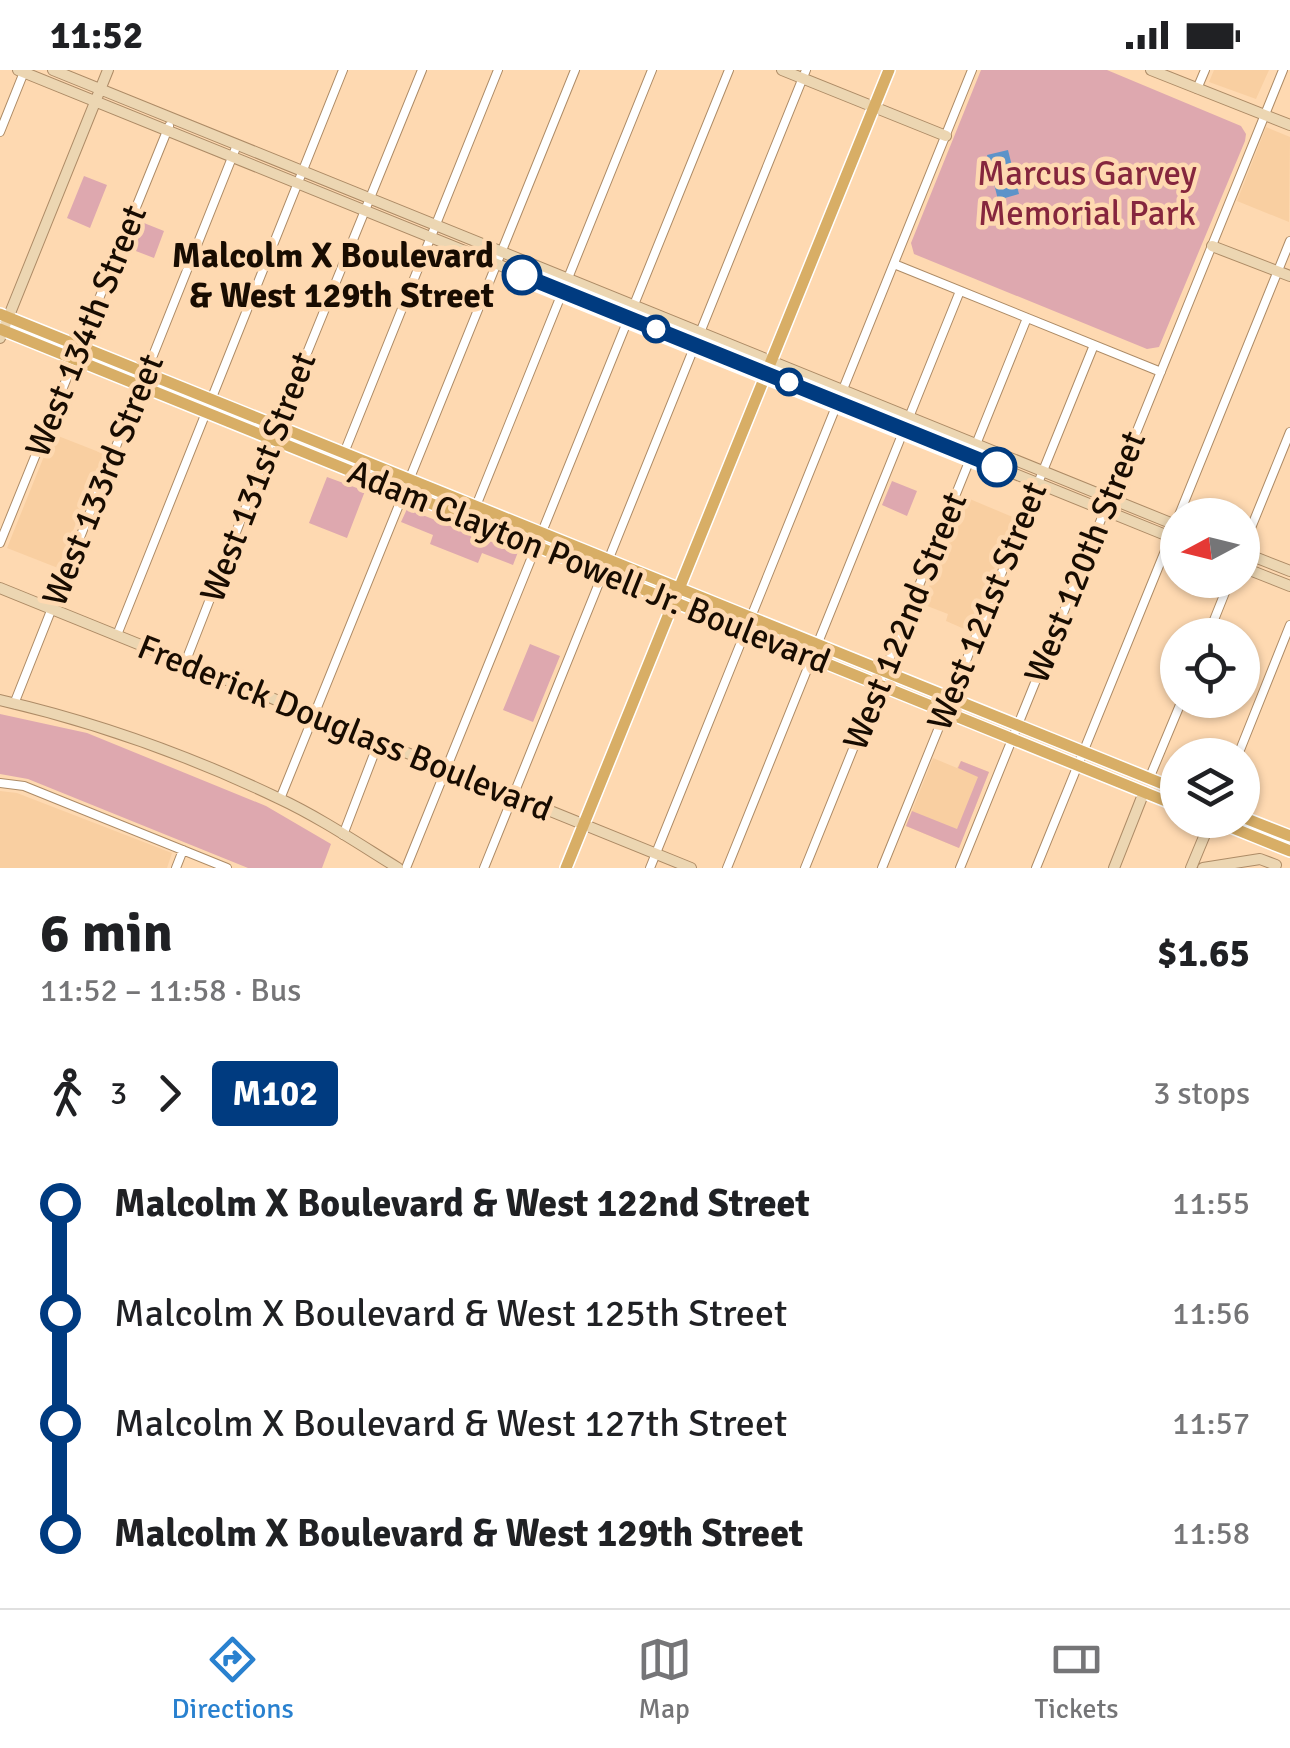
<!DOCTYPE html>
<html lang="en">
<head>
<meta charset="utf-8">
<style>
	:root { --surface:#fff; --page:#f2f2f2; --text:#202124; --muted:#757577; --line:#e0e0e0; --accent:#2981cf }
	body { margin:0; font-family:Signika,sans-serif; background:var(--page); color:var(--text); height:100vh; display:flex; flex-direction:column; font-size:38px; white-space:nowrap }
	* { box-sizing:border-box; margin:0 }
	p { font-size:32px; color:var(--muted) }
	.icon { flex:none; width:55px; height:55px; fill:none; stroke:currentColor; stroke-width:2; stroke-linecap:round; stroke-linejoin:round }
	.map { position:relative; height:798px; overflow:hidden }
	.drawer { display:flex; flex-direction:column; background:var(--surface); flex:1 }
	.drawer>* { flex:none }
	.badge { padding:0 20px; border-radius:8px; font-size:35px; line-height:65px }
	.needle { width:65px; rotate:263deg }
	.fabs { position:absolute; left:1160px; top:428px; display:grid; gap:20px }
	.fabs a { display:grid; place-items:center; width:100px; height:100px; border-radius:50%; background:var(--surface); box-shadow:0 2px 8px #0004; font-size:50px }
	.map>.badge { position:absolute; translate:-50% -50%; box-shadow:0 0 0 5px #fff }
	.legs { display:flex; align-items:center; gap:15px; height:110px; padding:0 40px; font-size:32px }
	.legs p { margin-inline-start:auto }
	.headline { display:flex; align-items:center; justify-content:space-between; height:170px; padding:0 40px }
	h1 { font-size:55px; font-weight:700; line-height:75px }
	ul { padding:0 40px; list-style:none }
	li { display:flex; align-items:center; gap:35px; height:110px; font-size:38px }
	li i { display:grid; place-items:center; width:15px; height:100%; margin:0 12px; background:currentColor }
	li i::after { content:''; width:25px; height:25px; margin:-12px; border:8px solid; border-radius:50%; background:var(--surface) }
	li p { margin-inline-start:auto }
	li:first-child i { background:linear-gradient(#0000 50%,currentColor 0) }
	li:last-child i { background:linear-gradient(currentColor 50%,#0000 0) }
	.status { display:flex; justify-content:space-between; align-items:center; height:70px; padding:0 50px; background:var(--surface); direction:ltr }
	.status svg { height:28px; fill:currentColor }
	.menu { display:flex; justify-content:space-around; align-items:center; height:140px; border-top:2px solid var(--line); background:var(--surface); font-size:28px; color:var(--muted) }
	.menu a { display:grid; justify-items:center; gap:5px }
	.menu .on { color:var(--accent) }
	.map>svg:first-child { display:block }
	.built { fill:#f9cfa1 }
	.green { fill:#dea8af }
	.water { fill:#5d93c9 }
	.lines { fill:none; stroke-linecap:round; stroke-linejoin:round }
	.street-casing { stroke:#ad8b66; stroke-width:10 }
	.secondary-casing { stroke:#ad8b66; stroke-width:12 }
	.primary-casing { stroke:#fff; stroke-width:14 }
	.street { stroke:#fff; stroke-width:8 }
	.secondary { stroke:#ecd6b2; stroke-width:10 }
	.primary { stroke:#d8ae66; stroke-width:11 }
	.line-1-casing { stroke:#fff; stroke-width:22 }
	.line-1 { stroke:#003b80; stroke-width:15 }
	.stop-1-dot { fill:#fff; stroke:#003b80; stroke-width:5 }
	.labels { text-anchor:middle; dominant-baseline:central; stroke-width:9; stroke-linejoin:round; paint-order:stroke }
	.park-label { font-size:35px; fill:#85263e; stroke:#fed9b1 }
	.stop-label { font-size:35px; font-weight:bold; fill:#180c01; stroke:#fed9b1; text-anchor:end }
	.street-label { font-size:35px; fill:#180c01; stroke:#fed9b1 }
</style>
</head>
<body>
<div class="status"><b>11:52</b><svg viewBox="0 0 49 12"><path d="M0 12V9h3v3zM5 12V6h3v6zM10 12V3h3v9zM15 12V0h3v12zM26 1h20v11H26zM47 4h2v5h-2z"/></svg></div>
<div class="map">
<svg width="1290" height="798" viewBox="0 0 1290 798">
	<rect width="100%" height="100%" fill="#fed9b1"/>
	<path class="built" d="M1214,0H1269L1256,29L1209,12Z
		M1266,57L1290,67L1289,152L1237,131Z
		M53,364L104,384L58,498L7,478Z
		M965,427L1015,448L969,561L946,551L948,544L922,534Z
		M933,688L957,698L961,691L989,702L959,778L906,756Z
		M0,721L17,723L172,783L167,798H0Z"/>
	<path class="green" d="M981,0H1107L1241,56L1246,64L1245,71L1159,277L1147,279L914,184L911,173Z
		M84,106L107,115L90,158L67,148Z
		M139,151L164,161L154,188L128,178Z
		M327,407L365,421L347,468L309,453Z
		M892,411L917,421L907,446L882,435Z
		M407,439L518,482L513,495L482,483L478,493L430,474L433,465L401,452Z
		M530,574L560,586L533,652L503,640Z
		M0,644L87,663L266,736L331,774L322,798H248L28,709L0,704Z
		M961,691L989,702L959,778L906,756L912,741L957,759L978,707L958,698Z"/>
	<path class="water" d="M1008,80L1019,124L998,130L987,85Z"/>
	<g class="lines">
		<g class="street-casing">
			<path id="street" d="M1197,19L1205,0
				M0,62L24,2
				M894,194L1161,302
				M146,303L237,75
				M344,383L498,0
				M474,441L652,0
				M1179,445L1290,171
				M0,473L169,56
				M1242,480L1290,362
				M751,547L972,0
				M117,565L343,0
				M1208,565L1230,510
				M185,593L281,347L422,0
				M14,634L140,316
				M1238,685L1290,555
				M1149,709L1182,630
				M0,713L24,716L227,798
				M280,729L575,0
				M343,765L379,671
				M176,798L183,780
				M406,798L729,0
				M484,798L806,0
				M650,798L746,560
				M727,798L960,221
				M805,798L1027,248
				M882,798L1094,275
				M960,798L1283,0
				M1036,798L1178,449"/>
		</g>
		<g class="secondary-casing">
			<path id="secondary" d="M18,0L1178,470
				M53,0L1178,456
				M782,0L946,66
				M1151,0L1290,55
				M1212,176L1290,206
				M0,268L108,0
				M1242,482L1290,501
				M1242,497L1290,516
				M0,518L691,798
				M0,630C96,652 188,685 278,728C319,747 359,774 398,798
				M1114,798L1144,722
				M1191,798L1211,750
				M1203,798L1260,789L1276,795"/>
		</g>
		<g class="primary-casing">
			<path id="primary" d="M0,244L1178,720
				M0,259L1178,736
				M1242,747L1290,766
				M1213,750L1290,781
				M566,798L889,0"/>
		</g>
		<use href="#street" class="street"/>
		<use href="#secondary" class="secondary"/>
		<use href="#primary" class="primary"/>
	</g>
	<g class="lines">
		<g class="line-1-casing">
			<path id="line-1" d="M522,205L997,397"/>
		</g>
		<use href="#line-1" class="line-1"/>
	</g>
	<g class="stop-1-dot">
		<circle cx="522" cy="205" r="18"/>
		<circle cx="656" cy="259" r="12"/>
		<circle cx="789" cy="312" r="12"/>
		<circle cx="997" cy="397" r="18"/>
	</g>
	<g class="labels">
		<g class="park-label">
			<text x="1087" y="103">Marcus Garvey<tspan x="1087" dy="40">Memorial Park</tspan></text>
		</g>
		<g class="stop-label">
			<text x="494" y="185">Malcolm X Boulevard<tspan x="494" dy="40">&amp; West 129th Street</tspan></text>
		</g>
		<g class="street-label">
			<text transform="translate(86 261) rotate(-68)">West 134th Street</text>
			<text transform="translate(258 407) rotate(-69)">West 131st Street</text>
			<text transform="translate(103 410) rotate(-68)">West 133rd Street</text>
			<text transform="translate(1085 487) rotate(-68)">West 120th Street</text>
			<text transform="translate(589 497) rotate(22)">Adam Clayton Powell Jr. Boulevard</text>
			<text transform="translate(987 536) rotate(-68)">West 121st Street</text>
			<text transform="translate(905 551) rotate(-68)">West 122nd Street</text>
			<text transform="translate(345 658) rotate(22)">Frederick Douglass Boulevard</text>
		</g>
	</g>
</svg>
<div class="fabs">
<a><svg class="needle" viewBox="-14 -14 28 28"><path d="M0-13l5 13h-10z" fill="#e53935"/><path d="M0 13l5-13h-10z" fill="#757577"/></svg></a>
<a><svg class="icon" aria-label="locate" viewBox="0 0 24 24"><circle cx="12" cy="12" r="6"/><path d="M12 2v4M12 18v4M2 12h4M18 12h4"/></svg></a>
<a><svg class="icon" aria-label="layers" viewBox="0 0 24 24"><path d="M12 4l9 5-9 5-9-5zM3 14l9 5 9-5"/></svg></a>
</div>
</div>
<section class="drawer">
<div class="headline"><div><h1>6 min</h1><p>11:52 – 11:58 · Bus</p></div><b>$1.65</b></div>
<div class="legs"><svg class="icon" aria-label="walk" viewBox="0 0 24 24"><circle cx="13" cy="4" r="2"/><path d="M13 8l-2 6 4 7M11 14l-3 7M7 12l3-4h3l4 4"/></svg>3<svg class="icon" aria-label="forward" viewBox="0 0 24 24"><path d="M9 5l7 7-7 7"/></svg><b class="badge" style="background:#003b80;color:#fff">M102</b><p>3 stops</p></div>
<ul>
<li><i style="color:#003b80"></i><b>Malcolm X Boulevard &amp; West 122nd Street</b><p>11:55</p></li>
<li><i style="color:#003b80"></i><span>Malcolm X Boulevard &amp; West 125th Street</span><p>11:56</p></li>
<li><i style="color:#003b80"></i><span>Malcolm X Boulevard &amp; West 127th Street</span><p>11:57</p></li>
<li><i style="color:#003b80"></i><b>Malcolm X Boulevard &amp; West 129th Street</b><p>11:58</p></li>
</ul>
</section>
<nav class="menu">
<a class="on"><svg class="icon" aria-label="directions" viewBox="0 0 24 24"><path d="M12 3l9 9-9 9-9-9zM9 14v-3h6M13 9l2 2-2 2"/></svg>Directions</a>
<a><svg class="icon" aria-label="map" viewBox="0 0 24 24"><path d="M3 6l6-2 6 2 6-2v14l-6 2-6-2-6 2zM9 4v14M15 6v14"/></svg>Map</a>
<a><svg class="icon" aria-label="tickets" viewBox="0 0 24 24"><path d="M3 7h18v10H3zM15 7v10"/></svg>Tickets</a>
</nav>
</body>
</html>
